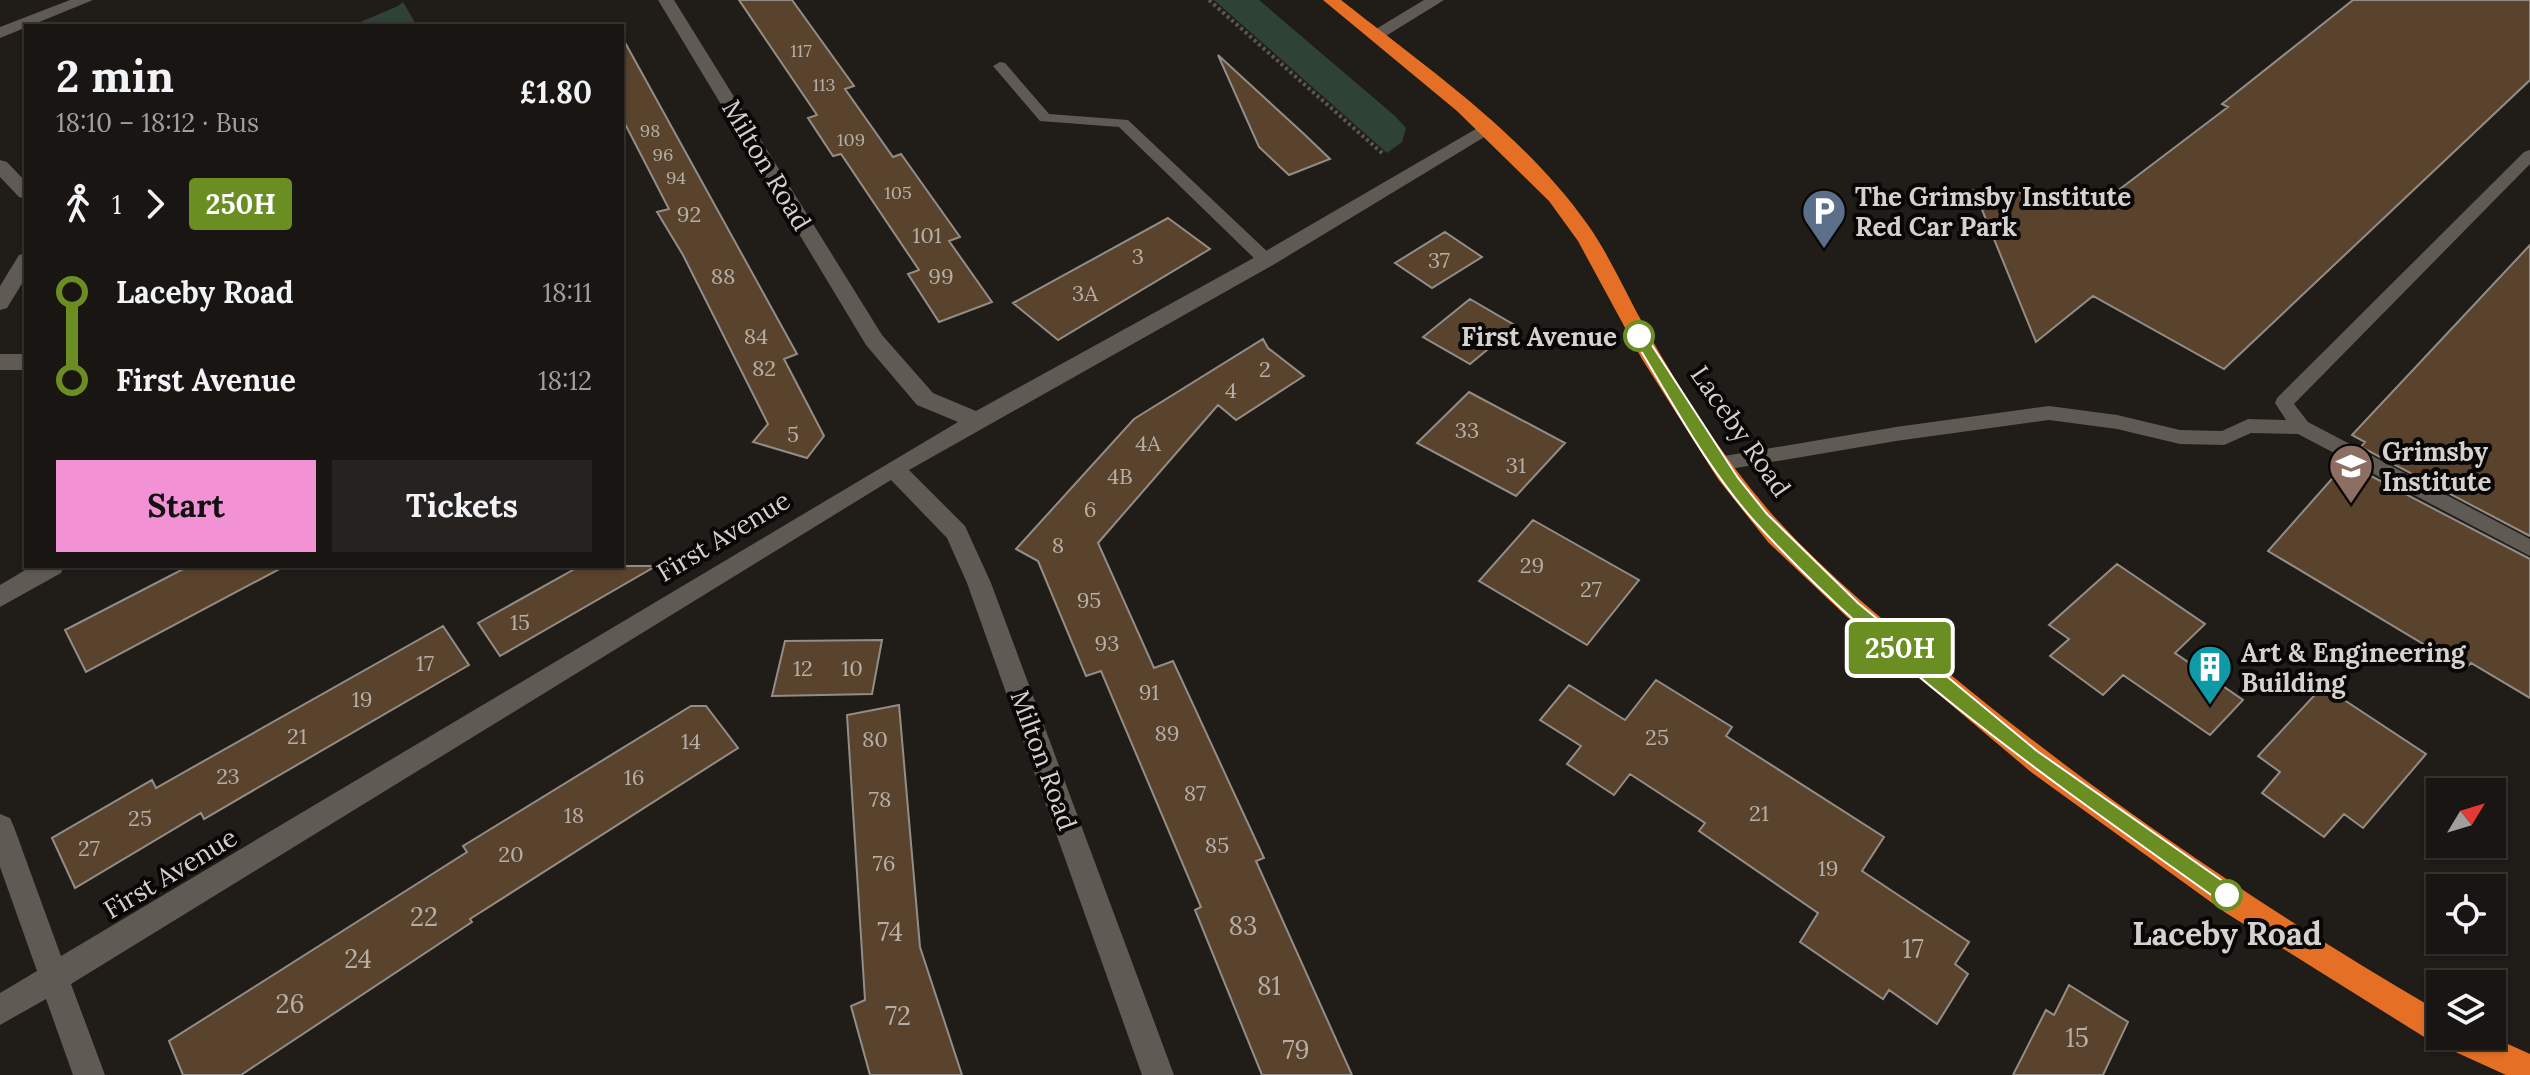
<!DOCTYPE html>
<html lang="en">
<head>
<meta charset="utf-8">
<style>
	:root { --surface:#181512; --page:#252220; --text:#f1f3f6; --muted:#9f9f9f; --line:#363432; --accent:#f391d5 }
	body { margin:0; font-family:Lora,serif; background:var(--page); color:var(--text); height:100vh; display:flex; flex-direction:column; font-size:30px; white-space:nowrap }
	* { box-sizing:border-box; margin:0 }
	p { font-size:26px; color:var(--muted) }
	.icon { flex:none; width:44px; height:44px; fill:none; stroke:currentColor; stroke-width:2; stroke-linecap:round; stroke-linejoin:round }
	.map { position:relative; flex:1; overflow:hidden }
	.side { position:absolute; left:24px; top:24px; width:600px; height:544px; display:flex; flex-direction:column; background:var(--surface); border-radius:0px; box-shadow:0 2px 6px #0004,0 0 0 2px var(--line) }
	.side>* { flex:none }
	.badge { padding:0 16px; border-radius:6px; font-size:28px; line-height:52px }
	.needle { width:52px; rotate:52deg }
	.tools { position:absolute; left:2426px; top:778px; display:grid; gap:16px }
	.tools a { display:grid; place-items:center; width:80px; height:80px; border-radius:0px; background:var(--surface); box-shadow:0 2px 6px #0004,0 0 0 2px var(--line); font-size:40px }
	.map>.badge { position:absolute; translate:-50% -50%; box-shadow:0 0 0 4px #fff }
	.legs { display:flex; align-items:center; gap:12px; height:88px; padding:0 32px; font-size:26px }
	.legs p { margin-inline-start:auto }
	.overview { display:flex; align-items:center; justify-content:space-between; height:136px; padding:0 32px }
	h1 { font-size:44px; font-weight:800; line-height:60px }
	.cta { display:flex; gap:16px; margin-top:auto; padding:16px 32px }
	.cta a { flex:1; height:92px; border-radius:0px; background:var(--accent); color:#111; font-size:32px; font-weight:800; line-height:92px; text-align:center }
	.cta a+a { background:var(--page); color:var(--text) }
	ul { padding:0 32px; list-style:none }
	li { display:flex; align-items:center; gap:28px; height:88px; font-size:30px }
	li i { display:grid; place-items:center; width:12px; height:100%; margin:0 10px; background:currentColor }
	li i::after { content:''; width:20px; height:20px; margin:-10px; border:6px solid; border-radius:50%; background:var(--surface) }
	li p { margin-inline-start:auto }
	li:first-child i { background:linear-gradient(#0000 50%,currentColor 0) }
	li:last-child i { background:linear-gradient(currentColor 50%,#0000 0) }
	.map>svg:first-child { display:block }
	.green { fill:#2f4236 }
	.building { fill:#59432d; stroke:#928d87; stroke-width:2 }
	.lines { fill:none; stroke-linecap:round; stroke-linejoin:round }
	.path { stroke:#5a5652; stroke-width:4; stroke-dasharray:3 3; stroke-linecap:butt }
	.lane { fill:#605a55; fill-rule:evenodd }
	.street { fill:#605a55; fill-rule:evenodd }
	.secondary { fill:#605a55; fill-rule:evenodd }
	.highway { fill:#e66f26; fill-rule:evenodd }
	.line-1 { fill:#6b8e23; stroke:#fff; stroke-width:2 }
	.stop-1-dot { fill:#fff; stroke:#6b8e23; stroke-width:4 }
	.labels { text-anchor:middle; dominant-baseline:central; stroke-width:8; stroke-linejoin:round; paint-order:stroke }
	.far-number-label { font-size:18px; fill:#b5aea6 }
	.number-label { font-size:22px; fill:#b5aea6 }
	.street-label { font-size:26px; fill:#d4d1cf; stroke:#090706 }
	.poi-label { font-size:26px; font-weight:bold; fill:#d4d1cf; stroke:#090706; text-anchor:start }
	.stop-label { font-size:26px; font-weight:bold; fill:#d4d1cf; stroke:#090706; text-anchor:end }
	.near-number-label { font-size:26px; fill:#b5aea6 }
	.near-stop-label { font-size:32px; font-weight:bold; fill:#d4d1cf; stroke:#090706 }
</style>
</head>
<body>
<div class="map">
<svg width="2530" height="1075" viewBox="0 0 2530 1075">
	<rect width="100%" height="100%" fill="#201c18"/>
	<path class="green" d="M1214,0H1259L1395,116L1406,128L1402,142L1387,153Z
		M403,2L417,26H351L398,6Z"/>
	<path class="building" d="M739,0H792L854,86L845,89L893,157L901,154L960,237L949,241L992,302L939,322L908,274L919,270L841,154L833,156L808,118L817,115Z
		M2353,0H2530V80L2224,369L2093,296L2036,342L1974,190L2108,198L2228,107L2222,104Z
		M622,37L797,354L784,359L824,436L807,458L753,442L768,424L683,255L657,212L669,209L622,118Z
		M1218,55L1304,134L1330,159L1289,175L1259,147Z
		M1168,218L1210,249L1058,340L1013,303Z
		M1445,232L1482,257L1432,288L1395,263Z
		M2530,245V536L2361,447L2365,442L2352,435Z
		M1470,299L1516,326L1470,364L1423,337Z
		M1263,339L1268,348L1304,376L1236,420L1218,405L1098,543L1154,668L1173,661L1264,858L1256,861L1352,1075H1262L1195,910L1201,907L1101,671L1086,676L1038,561L1016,549L1134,419Z
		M1469,392L1565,443L1516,496L1417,443Z
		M2346,463L2530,559V698L2471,663L2465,669L2268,551Z
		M1533,520L1639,580L1587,645L1479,581Z
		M2117,564L2205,624L2175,653L2243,700L2210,735L2123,675L2103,695L2050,656L2069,639L2049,625Z
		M189,566H285L86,672L65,630Z
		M580,566H656L500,656L478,623Z
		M443,626L469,665L204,819L201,813L75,888L52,838L152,780L156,788Z
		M882,640L872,694L772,696L785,641Z
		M1656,680L1732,727L1726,736L1884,837L1862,871L1969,942L1955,964L1968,974L1937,1024L1889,990L1883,999L1800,942L1818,913L1699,831L1705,823L1630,774L1614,795L1567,764L1581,746L1540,720L1569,685L1625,720Z
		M2323,686L2426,754L2363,828L2344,814L2324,837L2262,793L2280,772L2258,756Z
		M899,705L920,947L962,1075H870L851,1006L865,1000L847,715Z
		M691,706H706L738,748L470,919L472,922L241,1075H183L169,1041L467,852L463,846Z
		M2069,985L2128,1022L2103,1075H2013L2046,1010L2054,1015Z"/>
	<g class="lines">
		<path class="path" d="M1209,0L1382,153"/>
		<path class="lane" d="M1000,62L1005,63L1049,114L1128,120L1272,256V264H1260L1119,127L1040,121L993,66Z
			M2530,150V164L2294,404L2308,422L2530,539V556L2298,434L2251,433L2224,445L2180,444L2117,429L2049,420L1896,441L1718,471L1708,464L1718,457L1896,427L2049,406L2117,415L2180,430L2222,431L2248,419L2286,420L2275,403L2277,398L2524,152Z"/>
		<path class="street" d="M658,0H674L882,335L933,393L976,411L1259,255L1481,126H1493L1496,130L1273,265L909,470L965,526L991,583L1174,1075H1142L967,583L947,538L891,480L71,984L105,1075H73L46,999L0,1025V993L37,971L0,867V814L10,818L14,827L61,956L958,422L917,405L866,345Z
			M1424,0H1444L1381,39L1375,40L1366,35Z
			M0,160L7,162L26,182V199L19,197L0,177Z
			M26,253V277L7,308L0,310V286L19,255Z
			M0,354H26V370H0Z
			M32,566H64L61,573L0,607V585Z"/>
		<path class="secondary" d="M70,0H93L0,38V27Z"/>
		<path class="highway" d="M1323,0H1341C1427,68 1524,134 1588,225C1611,258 1627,296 1647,331C1683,395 1723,458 1771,513C1823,572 1885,622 1946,671C2101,799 2266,911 2440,1012V1036H2490L2530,1054V1075H2506L2429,1040L2226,913L2031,772L1847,617L1768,542L1718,479L1642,359L1578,241L1549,201L1457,111Z"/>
	</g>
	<path class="line-1" d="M1639,331L1644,333L1738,478L1767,514L1858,603L2037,751L2234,889V902H2221C2059,786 1891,671 1756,523C1707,469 1670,398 1632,336Z"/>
	<defs>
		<g id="parking-pin" transform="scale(2.3)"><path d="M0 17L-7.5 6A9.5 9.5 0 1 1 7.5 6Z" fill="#5c6f8a" stroke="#090706"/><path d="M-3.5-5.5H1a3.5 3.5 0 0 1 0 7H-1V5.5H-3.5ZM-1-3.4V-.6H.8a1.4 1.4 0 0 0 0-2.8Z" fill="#fff"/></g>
		<g id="university-pin" transform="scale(2.3)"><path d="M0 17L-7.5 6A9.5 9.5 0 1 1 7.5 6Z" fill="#8d6e63" stroke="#090706"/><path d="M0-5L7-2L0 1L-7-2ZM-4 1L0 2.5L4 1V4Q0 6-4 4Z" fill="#fff"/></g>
		<g id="building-pin" transform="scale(2.3)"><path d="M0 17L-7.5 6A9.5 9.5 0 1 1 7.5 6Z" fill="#0f9aa8" stroke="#090706"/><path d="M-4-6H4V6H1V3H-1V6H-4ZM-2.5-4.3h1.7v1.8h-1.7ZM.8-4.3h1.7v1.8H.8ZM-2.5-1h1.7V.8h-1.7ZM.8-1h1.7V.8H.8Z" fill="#fff"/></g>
	</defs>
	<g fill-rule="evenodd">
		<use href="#parking-pin" x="1824" y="211"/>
		<use href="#university-pin" x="2351" y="466"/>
		<use href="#building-pin" x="2210" y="667"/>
	</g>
	<g class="stop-1-dot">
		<circle cx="1639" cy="336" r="14"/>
		<circle cx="2227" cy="895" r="14"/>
	</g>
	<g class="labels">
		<g class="far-number-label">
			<text x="801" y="50">117</text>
			<text x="824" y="84">113</text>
			<text x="650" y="130">98</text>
			<text x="851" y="139">109</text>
			<text x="663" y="154">96</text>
			<text x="676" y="177">94</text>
			<text x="898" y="192">105</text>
		</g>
		<g class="number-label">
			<text x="689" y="214">92</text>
			<text x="927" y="235">101</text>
			<text x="1138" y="256">3</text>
			<text x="1439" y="260">37</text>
			<text x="723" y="276">88</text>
			<text x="941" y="276">99</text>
			<text x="1085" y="293">3A</text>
			<text x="756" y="336">84</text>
			<text x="764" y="368">82</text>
			<text x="1265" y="369">2</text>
			<text x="1231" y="390">4</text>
			<text x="1467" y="430">33</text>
			<text x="793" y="434">5</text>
			<text x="1148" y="443">4A</text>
			<text x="1516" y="465">31</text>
			<text x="1120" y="476">4B</text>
			<text x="1090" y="509">6</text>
			<text x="1058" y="545">8</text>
			<text x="1532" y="565">29</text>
			<text x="1591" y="589">27</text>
			<text x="1089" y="600">95</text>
			<text x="520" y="622">15</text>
			<text x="1107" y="643">93</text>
			<text x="425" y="663">17</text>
			<text x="803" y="668">12</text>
			<text x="852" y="668">10</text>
			<text x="1149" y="692">91</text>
			<text x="362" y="699">19</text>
			<text x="1167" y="733">89</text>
			<text x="297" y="736">21</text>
			<text x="1657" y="737">25</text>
			<text x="875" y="739">80</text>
			<text x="691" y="741">14</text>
			<text x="228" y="776">23</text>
			<text x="634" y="777">16</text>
			<text x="1195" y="793">87</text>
			<text x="880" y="799">78</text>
			<text x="1759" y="813">21</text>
			<text x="574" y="815">18</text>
			<text x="140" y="818">25</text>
			<text x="1217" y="845">85</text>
			<text x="89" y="848">27</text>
			<text x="511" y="854">20</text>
			<text x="884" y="863">76</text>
			<text x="1828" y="868">19</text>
		</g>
		<g class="street-label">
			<text transform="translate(767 165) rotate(59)">Milton Road</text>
			<text transform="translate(1741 431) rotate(55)">Laceby Road</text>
			<text transform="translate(723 536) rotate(-31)">First Avenue</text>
			<text transform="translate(1044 760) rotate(70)">Milton Road</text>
			<text transform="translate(170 873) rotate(-31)">First Avenue</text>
		</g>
		<g class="poi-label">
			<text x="1855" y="196">The Grimsby Institute<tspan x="1855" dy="30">Red Car Park</tspan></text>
			<text x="2382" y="451">Grimsby<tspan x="2382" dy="30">Institute</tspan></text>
			<text x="2241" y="652">Art &amp; Engineering<tspan x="2241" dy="30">Building</tspan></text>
		</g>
		<g class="stop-label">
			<text x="1617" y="336">First Avenue</text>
		</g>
		<g class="near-number-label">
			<text x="424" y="916">22</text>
			<text x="1243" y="925">83</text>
			<text x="890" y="931">74</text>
			<text x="1913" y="948">17</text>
			<text x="358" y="958">24</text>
			<text x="1269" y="985">81</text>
			<text x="290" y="1003">26</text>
			<text x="898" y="1015">72</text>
			<text x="2077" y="1037">15</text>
			<text x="1296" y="1049">79</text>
		</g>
		<g class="near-stop-label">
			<text x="2227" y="933">Laceby Road</text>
		</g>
	</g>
</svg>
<div class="tools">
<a><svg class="needle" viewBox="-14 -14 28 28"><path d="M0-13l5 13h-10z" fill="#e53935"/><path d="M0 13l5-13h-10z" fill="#9f9f9f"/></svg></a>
<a><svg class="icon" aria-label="locate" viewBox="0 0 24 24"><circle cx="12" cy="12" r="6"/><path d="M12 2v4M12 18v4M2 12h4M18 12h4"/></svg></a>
<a><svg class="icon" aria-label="layers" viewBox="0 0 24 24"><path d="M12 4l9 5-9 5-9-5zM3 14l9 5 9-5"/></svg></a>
</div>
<b class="badge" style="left:1900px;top:648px;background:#6b8e23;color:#fff">250H</b>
<section class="side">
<div class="overview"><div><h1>2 min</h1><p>18:10 – 18:12 · Bus</p></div><b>£1.80</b></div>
<div class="legs"><svg class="icon" aria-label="walk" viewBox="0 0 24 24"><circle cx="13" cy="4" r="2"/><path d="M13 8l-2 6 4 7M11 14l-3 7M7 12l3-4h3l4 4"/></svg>1<svg class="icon" aria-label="forward" viewBox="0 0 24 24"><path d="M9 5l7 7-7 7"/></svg><b class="badge" style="background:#6b8e23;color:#fff">250H</b></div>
<ul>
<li><i style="color:#6b8e23"></i><b>Laceby Road</b><p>18:11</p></li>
<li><i style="color:#6b8e23"></i><b>First Avenue</b><p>18:12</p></li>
</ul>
<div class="cta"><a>Start</a><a>Tickets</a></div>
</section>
</div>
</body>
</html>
